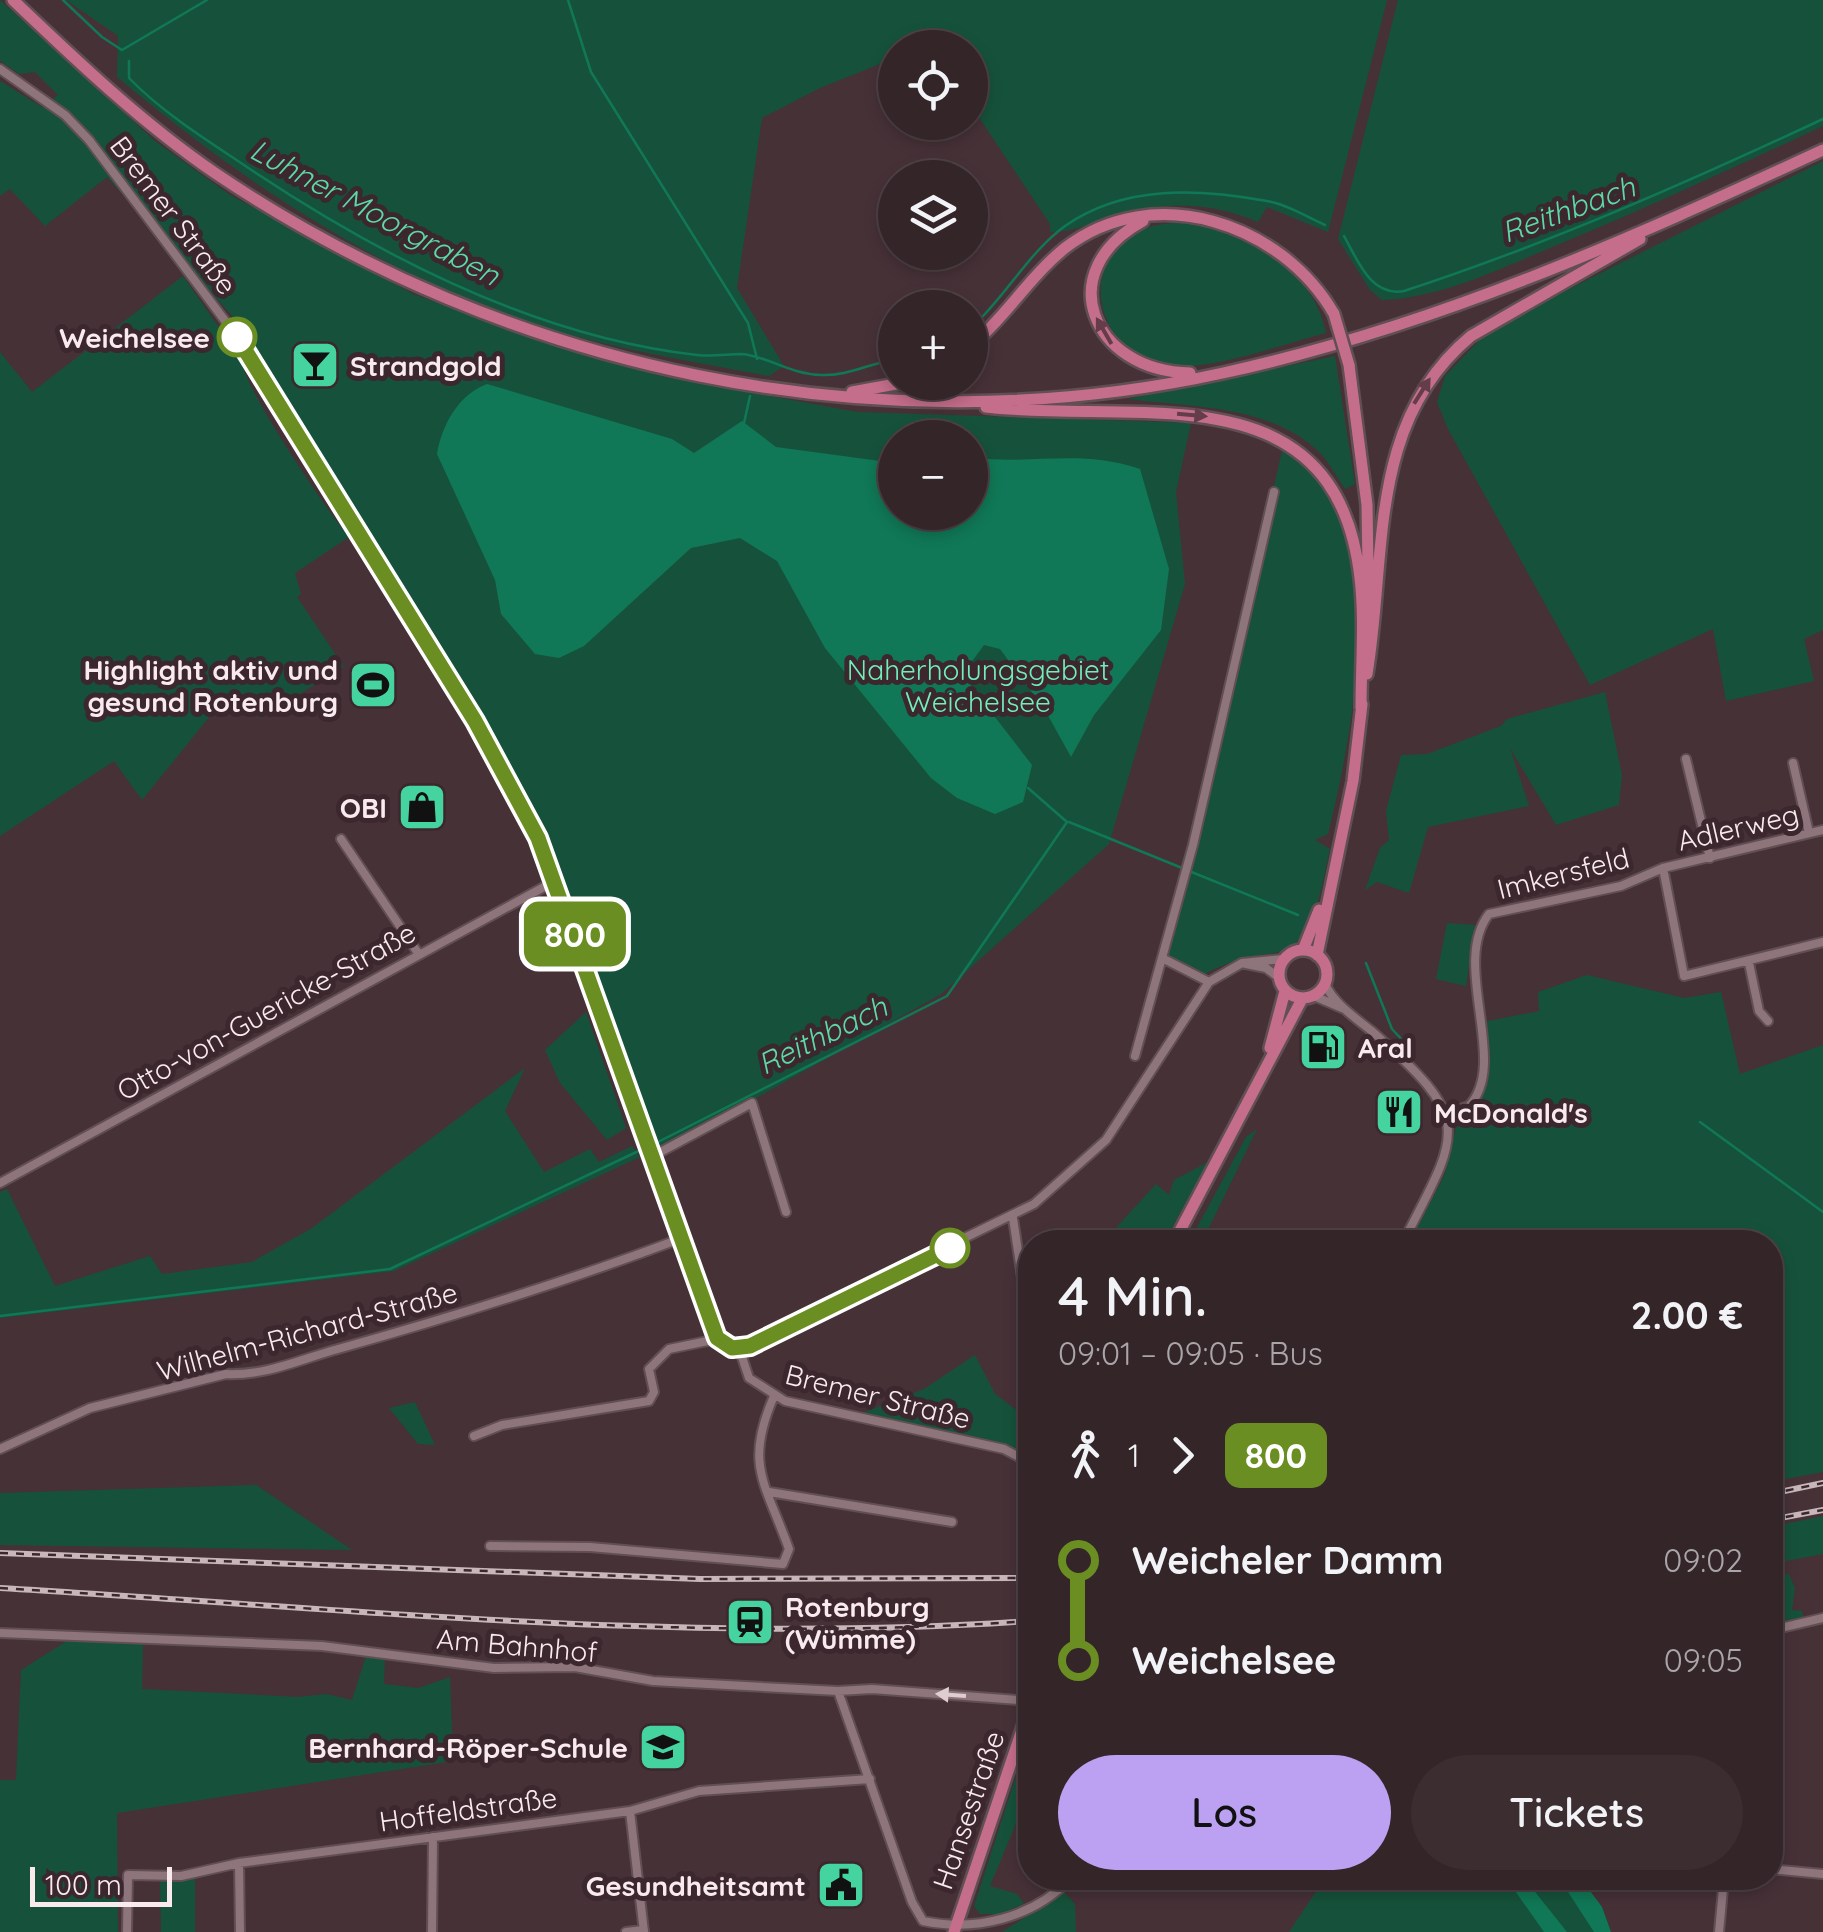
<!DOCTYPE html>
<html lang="de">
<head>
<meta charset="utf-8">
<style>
	:root { --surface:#342529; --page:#3c2d31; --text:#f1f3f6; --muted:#a9a5a8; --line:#4e4246; --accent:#bca0f2 }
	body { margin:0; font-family:Quicksand,sans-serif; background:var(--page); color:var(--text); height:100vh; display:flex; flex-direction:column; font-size:38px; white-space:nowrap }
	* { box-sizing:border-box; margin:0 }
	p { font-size:32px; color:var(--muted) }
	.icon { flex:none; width:55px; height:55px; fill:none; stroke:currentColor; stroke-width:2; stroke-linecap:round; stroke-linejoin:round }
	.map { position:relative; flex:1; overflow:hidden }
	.drawer { position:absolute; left:1018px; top:1230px; width:765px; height:660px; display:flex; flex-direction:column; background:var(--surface); border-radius:40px; box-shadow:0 5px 15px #0003,0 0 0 2px var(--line) }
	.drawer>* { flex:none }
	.badge { padding:0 20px; border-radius:15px; font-size:35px; line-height:65px }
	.controls { position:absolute; left:878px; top:30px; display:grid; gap:20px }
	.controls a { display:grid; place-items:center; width:110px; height:110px; border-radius:50%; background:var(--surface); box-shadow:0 5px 15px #0003,0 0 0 2px var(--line); font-size:50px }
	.scale { position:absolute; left:30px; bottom:25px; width:142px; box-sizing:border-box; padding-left:10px; border:5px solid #f8eaed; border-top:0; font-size:28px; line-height:35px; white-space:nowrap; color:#f8eaed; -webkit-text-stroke:8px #3b272d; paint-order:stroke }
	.map>.badge { position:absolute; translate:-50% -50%; box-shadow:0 0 0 5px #fff }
	.legs { display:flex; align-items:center; gap:15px; height:110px; padding:0 40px; font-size:32px }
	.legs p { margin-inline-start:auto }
	.headline { display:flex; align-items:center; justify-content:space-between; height:170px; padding:0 40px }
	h1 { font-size:55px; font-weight:600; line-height:75px }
	.button { display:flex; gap:20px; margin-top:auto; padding:20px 40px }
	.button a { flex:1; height:115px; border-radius:60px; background:var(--accent); color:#111; font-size:40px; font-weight:600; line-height:115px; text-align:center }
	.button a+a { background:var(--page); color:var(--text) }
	ul { padding:0 40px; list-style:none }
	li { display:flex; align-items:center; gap:35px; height:100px; font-size:38px }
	li i { display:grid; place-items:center; width:15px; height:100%; margin:0 12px; background:currentColor }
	li i::after { content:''; width:25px; height:25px; margin:-12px; border:8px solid; border-radius:50%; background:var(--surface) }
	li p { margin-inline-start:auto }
	li:first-child i { background:linear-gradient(#0000 50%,currentColor 0) }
	li:last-child i { background:linear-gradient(currentColor 50%,#0000 0) }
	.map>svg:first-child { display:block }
	.green { fill:#16523b; fill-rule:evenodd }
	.water { fill:#107856 }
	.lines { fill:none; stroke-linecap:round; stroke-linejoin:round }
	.stream { stroke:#107856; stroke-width:2.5 }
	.street-casing { stroke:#614f54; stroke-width:12 }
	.primary-casing { stroke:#614f54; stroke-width:16 }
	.street { stroke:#8e757c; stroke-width:8 }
	.primary { stroke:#c56e8c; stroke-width:11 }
	.rail-casing { stroke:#c7b7bb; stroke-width:6 }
	.rail { stroke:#3b272d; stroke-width:2.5; stroke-dasharray:8; stroke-linecap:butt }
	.primary-bridge-casing { stroke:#614f54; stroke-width:16; stroke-linecap:butt }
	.primary-bridge { stroke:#c56e8c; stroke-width:11 }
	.oneway { fill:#643c4a }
	.oneway2 { fill:#decdd1 }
	.line-1-casing { stroke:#fff; stroke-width:22 }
	.line-1 { stroke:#6b8e23; stroke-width:15 }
	.stop-1-dot { fill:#fff; stroke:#6b8e23; stroke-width:5 }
	.labels { text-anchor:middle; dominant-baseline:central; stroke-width:10; stroke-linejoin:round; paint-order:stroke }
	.street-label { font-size:28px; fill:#f8eaed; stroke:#3b272d }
	.stop-label { font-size:28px; font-weight:bold; fill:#f8eaed; stroke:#3b272d; text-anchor:end }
	.poi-label { font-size:28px; font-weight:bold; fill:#f8eaed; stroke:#3b272d; text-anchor:start }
	.park-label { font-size:28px; fill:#72eebb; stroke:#3b272d }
	.water-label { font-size:30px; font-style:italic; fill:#5cd9a7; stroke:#3b272d }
</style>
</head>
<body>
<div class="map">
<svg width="1823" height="1932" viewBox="0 0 1823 1932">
	<rect width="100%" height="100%" fill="#463137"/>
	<path class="green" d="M0,0L155,141L230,195L413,294L541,341L664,377L858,412L1191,423L1176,492L1185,584L1109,844L941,994L653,1156L571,922L508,777L244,346L252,338L107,177L45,226L10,189L0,196V81L42,107L58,95L35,72L19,74L0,61ZM895,438H970V512H895Z
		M66,0H1387L1328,232L1267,207L1258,222C1208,201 1162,201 1111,217C1088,224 1073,232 1050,232V224L970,104V48H895V58L820,88L762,118L737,288L784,366L769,376C694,362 619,350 547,328C385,278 245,184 117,77L118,36Z
		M1398,0H1823V126C1733,168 1642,210 1550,248C1497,270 1440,298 1382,300L1370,290L1338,239Z
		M1823,161V630L1804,639L1814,681L1726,701L1713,629L1590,685L1448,429L1437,402L1445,376L1490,329Z
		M1189,222C1246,236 1314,269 1326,333C1282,344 1205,374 1161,365C1101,351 1077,274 1130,236C1147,224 1169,223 1189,222Z
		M183,276L242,360C241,384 329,514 349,537L295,573L301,594L297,597L344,667L260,718L232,689L142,800L114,761L0,836V352L32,392Z
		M1335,356L1355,484L1345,489C1337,478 1329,461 1318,451C1270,405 1190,407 1128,399Z
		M1283,447C1395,521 1355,724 1328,834L1315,840L1330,849C1322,882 1316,947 1274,953C1247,957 1226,962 1201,976L1164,959Z
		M1605,692L1622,775L1619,805L1556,825L1510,748L1529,806L1428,827L1409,893L1377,882L1365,890L1380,848L1389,840L1386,811L1401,755L1427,754L1501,726L1507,719Z
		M1447,923L1475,925L1466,986L1436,979Z
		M1587,975L1684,998L1721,992L1740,1074L1823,1045V1472L1770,1482V1242H1410L1444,1176L1458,1119L1477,1107L1487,1074L1483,1022L1539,1011L1538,992Z
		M586,1012L626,1128L607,1140L560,1083L545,1050Z
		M525,1068L505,1111L544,1172L590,1149L599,1162L632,1146L640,1157L394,1271L0,1318V1192L7,1189L55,1286L150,1256L162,1274L252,1262L312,1228Z
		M1257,1129L1202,1242H1189L1246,1137Z
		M1208,1162L1164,1242H1120L1115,1229L1156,1184L1169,1195L1174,1180Z
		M975,1355L995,1394L1030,1420V1458L852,1417L924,1389Z
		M415,1402L435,1445L418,1444L389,1408Z
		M256,1485L352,1550L0,1545V1493Z
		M1823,1516V1554L1770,1564V1527Z
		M1789,1574L1795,1588L1792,1610L1802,1611L1803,1617L1770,1624V1577Z
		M70,1639L143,1642L142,1689L299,1697L326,1694L352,1700L367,1653H385L384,1684L418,1688L450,1677L453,1761L117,1813L118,1932H0V1780H16L21,1670Z
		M1030,1733V1790L990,1886L1017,1894L1024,1904L1000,1914H980L974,1906Z
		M195,1878V1932H161L160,1880Z
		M1325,1878H1580L1602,1907L1611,1932H1289Z
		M1064,1892L1075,1904L1076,1932H1002Z"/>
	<path class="water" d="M487,384L672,439L694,453L742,421L776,447L880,461L895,473V512H970V457C1031,466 1077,448 1140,469L1169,569L1161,630L1094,715L1071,757L1045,710L1000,649L984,645L970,664L971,686L1032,765L1023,802L995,814L957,798L931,778L825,648L777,561L740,538L691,548L584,646L559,658L535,654L501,614L495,580L437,454C442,425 458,395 487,384Z
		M1506,1878H1524L1567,1932H1544Z
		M1559,1878L1582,1880L1602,1907L1611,1932H1594Z"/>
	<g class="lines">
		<path class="stream" d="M63,0L102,37L122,50L207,0
			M568,0L591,72L748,323L757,359
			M129,61V78C160,110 200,136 238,161C372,252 533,337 697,355C713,357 727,354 742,354C767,356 789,374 821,375C849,376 869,363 895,360
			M1344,236C1358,261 1371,297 1404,291C1548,244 1686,183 1823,119
			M970,329C1005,298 1027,254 1065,226C1125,184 1199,189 1267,201C1286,204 1307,217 1325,225
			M744,423L750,396
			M1069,822L1182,868
			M1189,871L1298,915
			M1366,963L1392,1029L1406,1044
			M1700,1122L1823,1212
			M654,1144L947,996L1067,822L1028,788
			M0,1316L390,1269L647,1147
			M1770,1416L1775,1420"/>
		<g class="street-casing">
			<path id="street" d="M0,69L65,115L89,140L244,346L508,777L571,922L717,1339L739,1348
				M1686,759L1710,858
				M1793,763L1809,833
				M341,839L418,953
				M1663,868L1684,976L1823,942
				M1164,959L1209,982
				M1749,963L1759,1011L1768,1021
				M1246,964L1266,968L1278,977
				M1325,984C1334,1004 1357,1019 1374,1033C1474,1121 1461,1130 1403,1242
				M1314,996L1342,1008
				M1135,1056L1193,845L1274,492
				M1446,1114L1469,1106C1510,1063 1450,964 1489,914L1621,886L1663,868L1823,830
				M653,1156L752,1103L786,1212
				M0,1183L555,881
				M1013,1218L1030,1331
				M739,1348L1034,1204L1106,1140L1209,982L1242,963L1283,959
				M739,1348L749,1378L785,1401L1004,1449L1030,1463
				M474,1436L502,1425L649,1401L654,1392L649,1369L669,1349L717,1339
				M0,1449L90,1408L226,1374C266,1376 301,1359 338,1349C455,1316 569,1281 682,1238
				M769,1492L952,1522
				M490,1546L590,1547L783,1564L789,1549C765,1482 744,1465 774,1396
				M0,1633L322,1646L494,1668L575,1667L653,1681L838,1691L872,1689L1030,1701
				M1770,1637L1772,1630L1823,1618
				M838,1691L912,1902L923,1921C976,1932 1033,1918 1071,1878
				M630,1811L644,1932
				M239,1863L240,1932
				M1770,1869L1823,1874
				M127,1932L128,1875L181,1876L239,1863L630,1811L699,1791L870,1779
				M432,1932L433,1837
				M626,1932L644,1930
				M1719,1932L1724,1878"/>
		</g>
		<g class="primary-casing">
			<path id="primary" d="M13,0C77,61 142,123 215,173C508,371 876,449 1223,373C1434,327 1628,240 1823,150
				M1143,221C1051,271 1091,371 1190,373
				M970,347C1005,318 1029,277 1065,248C1153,180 1282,223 1334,314
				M1349,365L1367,505L1369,626
				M852,392L907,382
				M986,407C1136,425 1336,367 1360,578C1365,620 1361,666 1361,708
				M1367,674C1387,554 1367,422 1471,336L1640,239
				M1279 974a24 24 0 1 1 48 0a24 24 0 1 1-48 0Z
				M1303,950L1319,910
				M1317,955L1353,781L1362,704
				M1270,1048L1285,991
				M1174,1242L1302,999
				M954,1932L1030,1706"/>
		</g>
		<use href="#street" class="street"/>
		<use href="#primary" class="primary"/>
		<g class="rail-casing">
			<path id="rail" d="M1770,1494L1823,1483
				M1770,1520L1823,1510
				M0,1553L700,1579L1030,1578
				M0,1588C342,1608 688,1645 1030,1621"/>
		</g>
		<use href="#rail" class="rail"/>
		<g class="primary-bridge-casing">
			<path id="primary-bridge" d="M1334,314L1349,365"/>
		</g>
		<use href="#primary-bridge" class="primary-bridge"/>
	</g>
	<defs><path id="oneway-solid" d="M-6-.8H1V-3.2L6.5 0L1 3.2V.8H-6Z" transform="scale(2.5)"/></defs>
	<g class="oneway">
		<use href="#oneway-solid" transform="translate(1104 331) rotate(-120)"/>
		<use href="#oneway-solid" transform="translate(1422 391) rotate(-58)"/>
		<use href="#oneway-solid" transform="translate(1192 415) rotate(5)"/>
	</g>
	<use class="oneway2" href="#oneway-solid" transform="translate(951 1695) rotate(-176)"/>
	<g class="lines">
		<g class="line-1-casing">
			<path id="line-1" d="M237,337L475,721L538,838L717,1338L732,1348L750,1346L950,1248"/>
		</g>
		<use href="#line-1" class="line-1"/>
	</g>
	<defs>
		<g id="bar-square" transform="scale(2.5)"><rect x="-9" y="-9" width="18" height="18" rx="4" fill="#45d49f" stroke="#3b272d"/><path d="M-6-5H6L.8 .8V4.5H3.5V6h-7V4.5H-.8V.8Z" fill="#111"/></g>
		<g id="stadium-square" transform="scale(2.5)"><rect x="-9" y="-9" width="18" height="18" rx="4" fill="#45d49f" stroke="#3b272d"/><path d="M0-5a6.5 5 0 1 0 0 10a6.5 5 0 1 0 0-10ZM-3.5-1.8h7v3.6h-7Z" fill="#111"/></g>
		<g id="shop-square" transform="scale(2.5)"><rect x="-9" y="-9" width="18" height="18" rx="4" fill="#45d49f" stroke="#3b272d"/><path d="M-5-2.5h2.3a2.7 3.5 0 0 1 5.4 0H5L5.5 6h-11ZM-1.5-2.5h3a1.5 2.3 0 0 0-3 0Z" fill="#111"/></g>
		<g id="fuel-square" transform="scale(2.5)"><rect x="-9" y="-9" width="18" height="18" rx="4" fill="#45d49f" stroke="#3b272d"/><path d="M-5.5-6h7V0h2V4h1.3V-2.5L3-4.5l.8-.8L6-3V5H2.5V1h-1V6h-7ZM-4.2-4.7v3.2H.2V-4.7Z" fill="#111"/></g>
		<g id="restaurant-square" transform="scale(2.5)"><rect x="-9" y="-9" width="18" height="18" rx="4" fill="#45d49f" stroke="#3b272d"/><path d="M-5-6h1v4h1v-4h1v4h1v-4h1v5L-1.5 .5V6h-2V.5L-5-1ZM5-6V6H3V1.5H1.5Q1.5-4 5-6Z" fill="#111"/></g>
		<g id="station-square" transform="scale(2.5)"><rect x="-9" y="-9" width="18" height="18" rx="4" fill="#45d49f" stroke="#3b272d"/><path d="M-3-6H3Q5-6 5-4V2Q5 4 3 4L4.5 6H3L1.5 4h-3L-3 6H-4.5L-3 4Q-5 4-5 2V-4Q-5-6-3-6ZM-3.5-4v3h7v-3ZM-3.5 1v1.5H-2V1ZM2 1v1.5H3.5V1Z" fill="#111"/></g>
		<g id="school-square" transform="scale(2.5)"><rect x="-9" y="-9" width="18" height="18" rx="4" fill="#45d49f" stroke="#3b272d"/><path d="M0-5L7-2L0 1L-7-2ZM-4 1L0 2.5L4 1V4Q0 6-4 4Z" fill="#111"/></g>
		<g id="civic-square" transform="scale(2.5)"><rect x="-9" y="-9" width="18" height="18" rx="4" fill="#45d49f" stroke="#3b272d"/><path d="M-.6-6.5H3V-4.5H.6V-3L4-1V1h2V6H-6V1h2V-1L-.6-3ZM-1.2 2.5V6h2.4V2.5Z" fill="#111"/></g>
	</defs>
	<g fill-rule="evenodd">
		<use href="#bar-square" x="315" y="365"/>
		<use href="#stadium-square" x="373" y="685"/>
		<use href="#shop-square" x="422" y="807"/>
		<use href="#fuel-square" x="1323" y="1047"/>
		<use href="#restaurant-square" x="1399" y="1112"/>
		<use href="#station-square" x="750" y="1622"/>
		<use href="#school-square" x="663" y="1747"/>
		<use href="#civic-square" x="841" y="1885"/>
	</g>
	<g class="stop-1-dot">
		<circle cx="237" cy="337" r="18"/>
		<circle cx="950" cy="1248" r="18"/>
	</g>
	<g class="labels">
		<g class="street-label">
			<text transform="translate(174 215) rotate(53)">Bremer Straße</text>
			<text transform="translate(1738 827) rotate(-13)">Adlerweg</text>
			<text transform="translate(1563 873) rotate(-14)">Imkersfeld</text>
			<text transform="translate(266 1011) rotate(-29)">Otto-von-Guericke-Straße</text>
			<text transform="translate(307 1331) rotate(-15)">Wilhelm-Richard-Straße</text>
			<text transform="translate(878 1396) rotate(14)">Bremer Straße</text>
			<text transform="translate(517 1645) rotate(5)">Am Bahnhof</text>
			<text transform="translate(468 1809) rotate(-8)">Hoffeldstraße</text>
			<text transform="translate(968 1810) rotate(-71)">Hansestraße</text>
		</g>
		<g class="stop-label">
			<text x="210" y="337">Weichelsee</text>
		</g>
		<g class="poi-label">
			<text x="350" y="365">Strandgold</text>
			<text x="338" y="669" text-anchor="end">Highlight aktiv und<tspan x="338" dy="32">gesund Rotenburg</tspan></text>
			<text x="387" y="807" text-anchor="end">OBI</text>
			<text x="1358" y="1047">Aral</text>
			<text x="1434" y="1112">McDonald's</text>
			<text x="785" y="1606">Rotenburg<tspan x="785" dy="32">(Wümme)</tspan></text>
			<text x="628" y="1747" text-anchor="end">Bernhard-Röper-Schule</text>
			<text x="806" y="1885" text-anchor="end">Gesundheitsamt</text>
		</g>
		<g class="park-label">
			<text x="978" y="669">Naherholungsgebiet<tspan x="978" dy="32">Weichelsee</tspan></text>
		</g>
		<g class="water-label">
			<text transform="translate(1568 209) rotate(-20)">Reithbach</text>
			<text transform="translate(375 212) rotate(28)">Luhner Moorgraben</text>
			<text transform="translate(822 1035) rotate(-26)">Reithbach</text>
		</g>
	</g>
</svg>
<div class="controls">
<a><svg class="icon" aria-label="locate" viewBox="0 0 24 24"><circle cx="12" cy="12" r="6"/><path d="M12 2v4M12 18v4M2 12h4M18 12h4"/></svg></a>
<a><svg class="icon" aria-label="layers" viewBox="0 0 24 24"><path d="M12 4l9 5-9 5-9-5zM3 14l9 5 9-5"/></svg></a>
<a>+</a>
<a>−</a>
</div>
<div class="scale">100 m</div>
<b class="badge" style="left:575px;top:934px;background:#6b8e23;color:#fff">800</b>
<section class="drawer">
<div class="headline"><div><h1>4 Min.</h1><p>09:01 – 09:05 · Bus</p></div><b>2.00 €</b></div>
<div class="legs"><svg class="icon" aria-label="walk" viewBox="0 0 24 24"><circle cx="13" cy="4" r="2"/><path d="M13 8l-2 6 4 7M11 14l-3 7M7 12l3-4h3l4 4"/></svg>1<svg class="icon" aria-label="forward" viewBox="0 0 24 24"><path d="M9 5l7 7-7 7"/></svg><b class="badge" style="background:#6b8e23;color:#fff">800</b></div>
<ul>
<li><i style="color:#6b8e23"></i><b>Weicheler Damm</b><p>09:02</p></li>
<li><i style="color:#6b8e23"></i><b>Weichelsee</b><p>09:05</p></li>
</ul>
<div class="button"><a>Los</a><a>Tickets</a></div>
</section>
</div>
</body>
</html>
